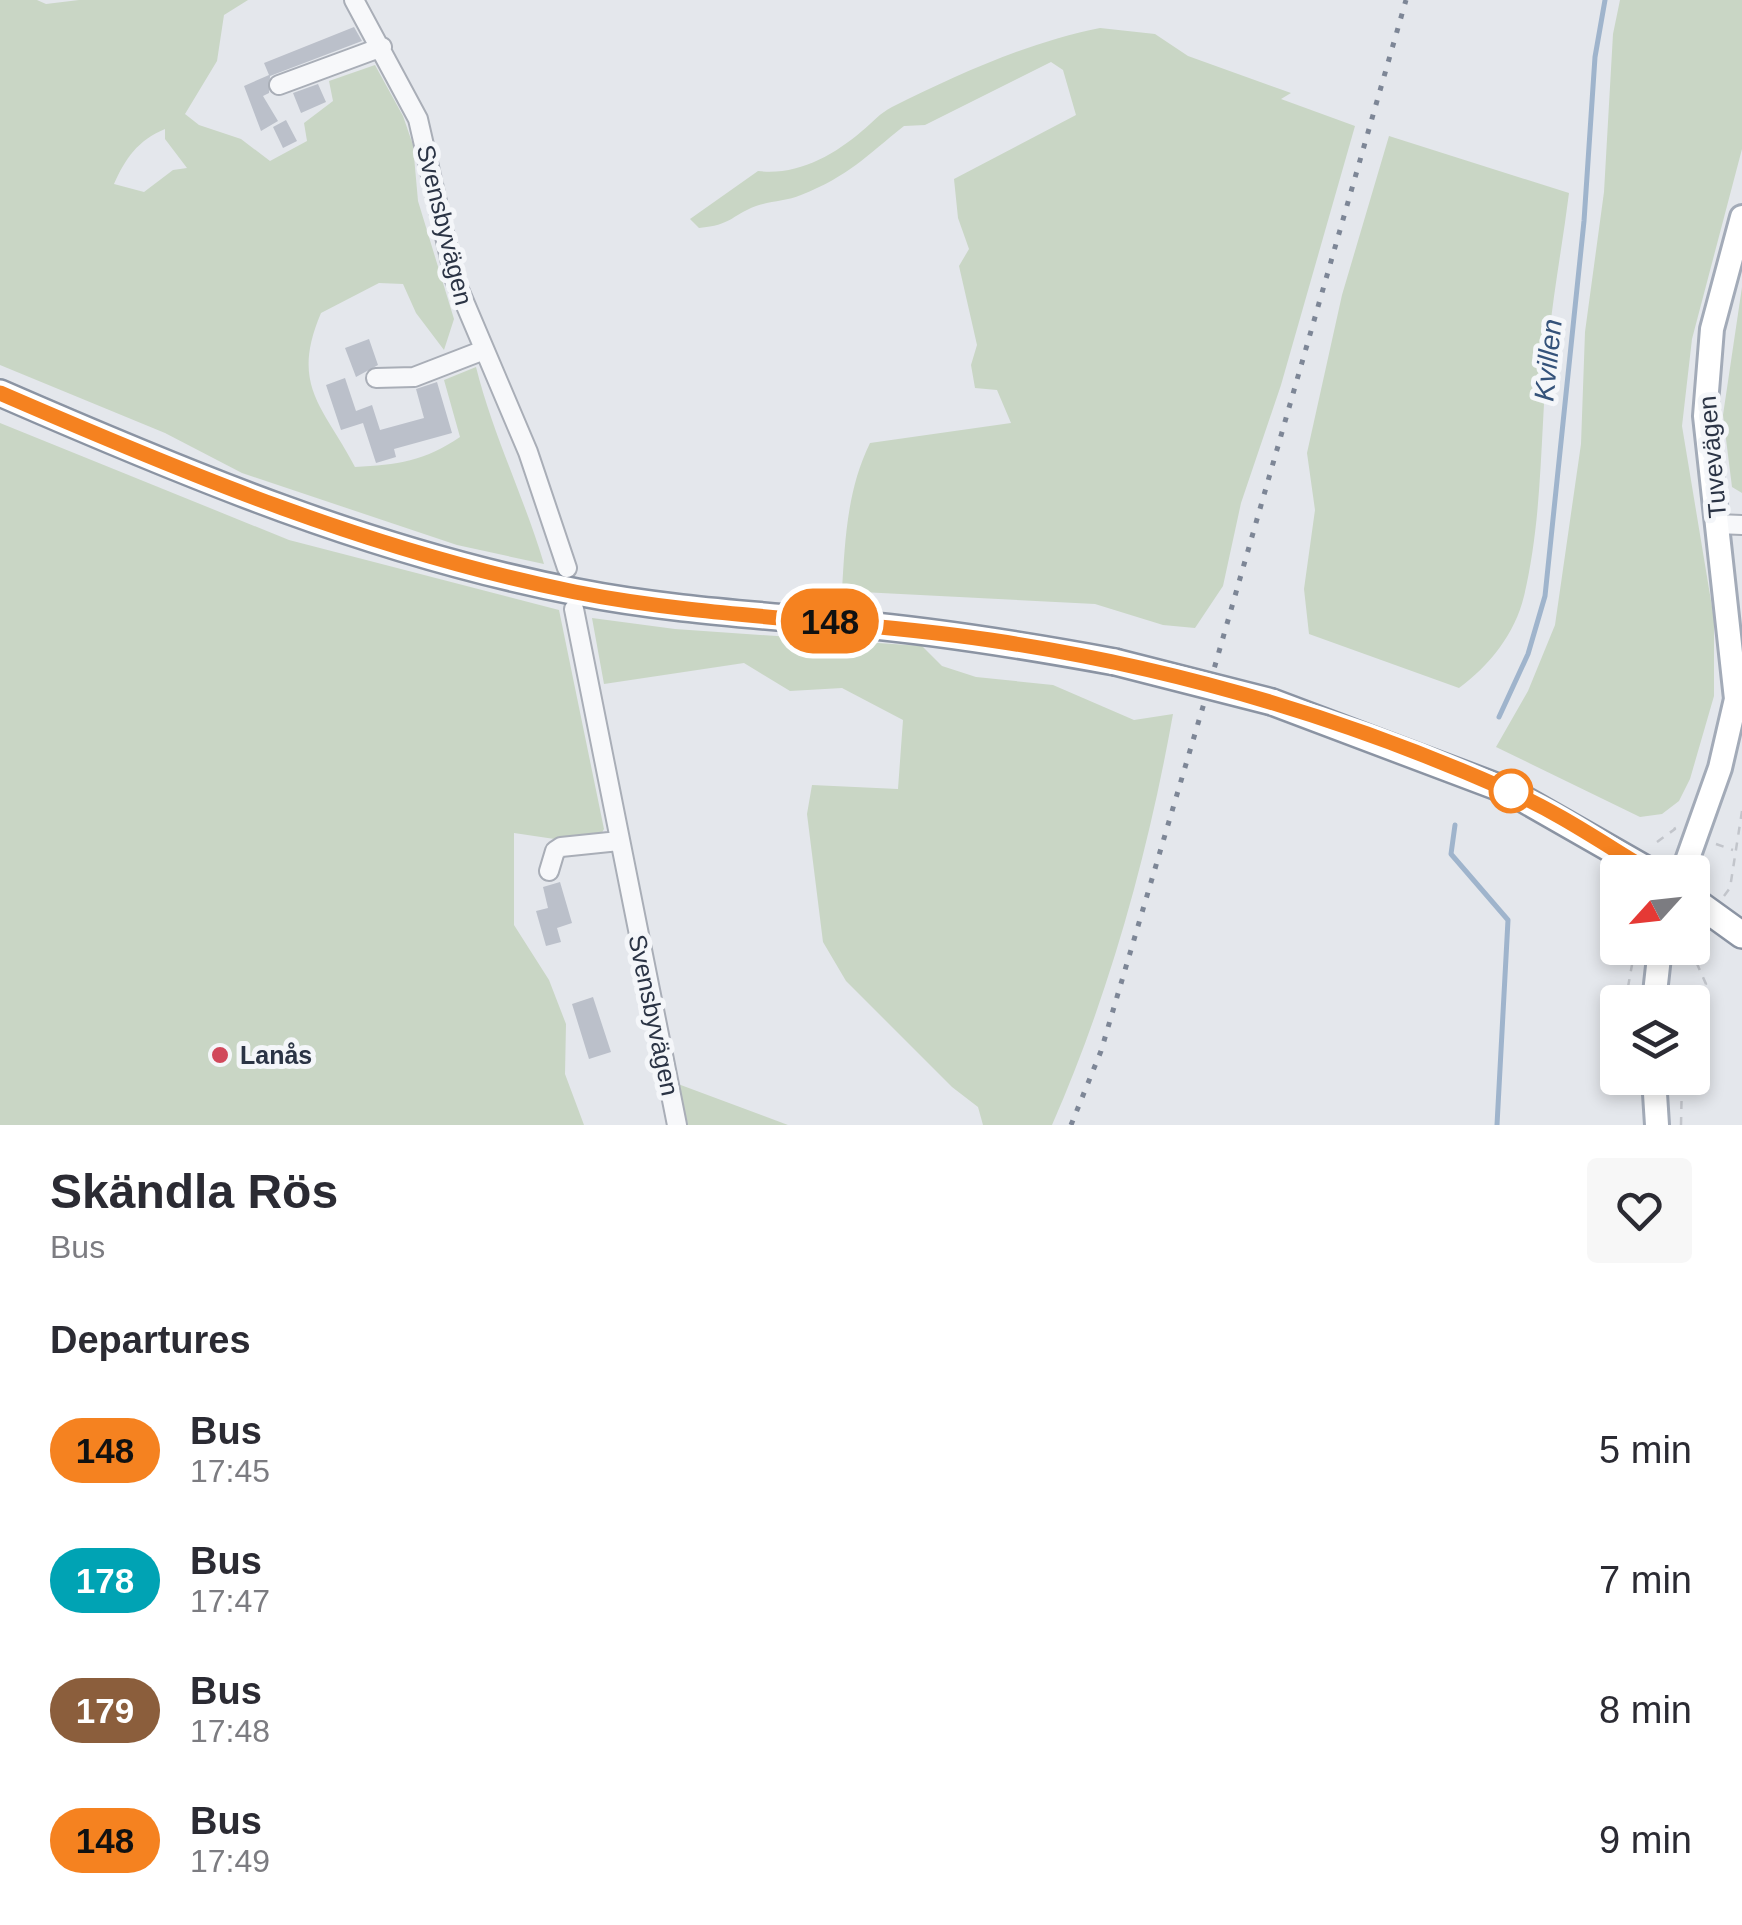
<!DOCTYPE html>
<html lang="en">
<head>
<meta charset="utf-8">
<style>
	:root { --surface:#fff; --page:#f7f7f7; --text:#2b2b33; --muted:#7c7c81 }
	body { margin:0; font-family:Arial,sans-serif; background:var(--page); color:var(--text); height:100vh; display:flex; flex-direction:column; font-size:38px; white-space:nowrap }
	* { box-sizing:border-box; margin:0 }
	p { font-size:32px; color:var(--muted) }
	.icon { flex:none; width:55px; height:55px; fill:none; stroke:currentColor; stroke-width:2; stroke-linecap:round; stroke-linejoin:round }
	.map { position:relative; height:1125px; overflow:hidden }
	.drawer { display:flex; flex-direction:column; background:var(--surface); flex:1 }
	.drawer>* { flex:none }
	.badge { padding:0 20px; border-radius:32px; font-size:35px; line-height:65px }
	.needle { width:65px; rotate:243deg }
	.controls { position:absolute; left:1600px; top:855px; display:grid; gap:20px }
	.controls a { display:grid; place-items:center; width:110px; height:110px; border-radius:10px; background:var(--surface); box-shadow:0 5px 15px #0003; font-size:50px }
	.map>.badge { position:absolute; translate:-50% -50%; box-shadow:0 0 0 5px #fff }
	h2 { padding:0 50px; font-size:38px; line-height:90px }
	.round { display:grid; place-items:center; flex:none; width:105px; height:105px; border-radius:10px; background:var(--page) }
	.summary { display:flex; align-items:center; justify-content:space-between; height:170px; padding:0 50px }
	h1 { font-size:48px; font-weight:700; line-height:75px }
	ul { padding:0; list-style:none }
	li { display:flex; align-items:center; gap:30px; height:130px; padding:0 50px }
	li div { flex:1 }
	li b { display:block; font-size:38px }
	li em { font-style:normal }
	li .badge { min-width:110px; font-weight:700; text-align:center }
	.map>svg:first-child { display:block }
	.green { fill:#c9d6c5; fill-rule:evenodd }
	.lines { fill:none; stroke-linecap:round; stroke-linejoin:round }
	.stream { stroke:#9fb4cc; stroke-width:5 }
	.building { fill:#bbc0ca }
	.minor-casing { stroke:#a9aeb7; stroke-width:22 }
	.major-casing { stroke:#a3abb8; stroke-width:28 }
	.highway-casing { stroke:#8b94a3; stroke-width:30 }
	.path { stroke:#c2c5cb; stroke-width:2.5; stroke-dasharray:8 8; stroke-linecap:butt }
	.minor { stroke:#f7f8fa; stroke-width:18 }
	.major { stroke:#fff; stroke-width:22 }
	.highway { stroke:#fff; stroke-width:25 }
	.rail { stroke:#7d8696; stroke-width:5; stroke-dasharray:5 10; stroke-linecap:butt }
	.highway-bridge-casing { stroke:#8b94a3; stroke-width:30; stroke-linecap:butt }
	.highway-bridge { stroke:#fff; stroke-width:25 }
	.line-casing { stroke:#fff; stroke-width:22 }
	.line { stroke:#f58220; stroke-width:15 }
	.stop-dot { fill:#fff; stroke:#f58220; stroke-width:5 }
	.poi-dot { fill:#d1495b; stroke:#f4f6f9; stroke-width:4 }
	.labels { text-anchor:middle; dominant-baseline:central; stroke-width:10; stroke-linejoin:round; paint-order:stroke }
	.street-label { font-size:25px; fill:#2b3445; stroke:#f4f6f9 }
	.poi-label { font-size:25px; font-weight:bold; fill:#2b3445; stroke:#f4f6f9; text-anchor:start }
	.water-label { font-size:28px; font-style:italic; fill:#34527a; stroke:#f4f6f9 }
</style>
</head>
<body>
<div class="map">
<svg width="1742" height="1125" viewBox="0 0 1742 1125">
	<rect width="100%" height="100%" fill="#e4e7ec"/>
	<path class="green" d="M0,0H37L46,4L79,0H248L224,15L217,61L185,114L199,125L241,139L270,161L307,141L304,123L333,101L329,81L375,65L403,116L413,145L418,201L454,319L444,350L416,313L403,284L379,283L321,313C290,386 323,406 355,467C397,465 425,461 460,437L444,380L476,367C493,435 524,497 544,564L457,545L242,473L165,433L0,365ZM165,129V139L187,168L173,170L144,192L114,184C125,159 138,140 165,129Z
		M1620,0H1742V149L1692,339L1682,426L1714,619V696L1690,779L1679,801L1662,814L1640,817L1496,747L1528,691L1555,625L1581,444L1585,332L1604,192L1613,34Z
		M1100,28L1155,34L1188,56L1291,93L1281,99L1355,126L1281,385L1241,503L1223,586L1195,628L1163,625L1095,604L842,591C845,540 847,490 870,443L1011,423L997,390L975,388L971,365L977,345L959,266L969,249L958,218L954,179L1076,115L1063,70L1051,62L925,125L904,126C866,156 849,176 801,195C787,201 770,201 756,206C730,216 732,225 699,228L690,219L758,171C796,176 833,156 862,131C872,123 880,113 892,107C959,74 1026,43 1100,28Z
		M1389,136L1569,193C1563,241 1554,289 1549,337C1540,423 1544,512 1524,596C1515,634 1489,666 1459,688L1309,634L1304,589L1315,510L1307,453L1342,295Z
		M1742,287V493L1732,487L1723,415Z
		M0,423L289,540L559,610L604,829L595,845L514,833V925L549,980L566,1024L565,1074L584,1125H0Z
		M592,618L675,629L922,646L942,666L976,677L1053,685L1134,720L1173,714C1148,854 1109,995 1052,1125H983L978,1107L952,1087L846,981L823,942L807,814L812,785L898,789L903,720L842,688L790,691L744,663L604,684Z
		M678,1084L788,1125H688Z"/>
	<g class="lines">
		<path class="stream" d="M1499,717L1528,654L1545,596L1584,221L1595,57L1605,0
			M1455,825L1451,854L1508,920L1497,1125"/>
	</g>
	<path class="building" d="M354,27L362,41L270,76L269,93L263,96L278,121L261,131L244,86L269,75L264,63Z
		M318,84L326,102L301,113L293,93Z
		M286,120L297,141L283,148L273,127Z
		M369,339L378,365L356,377L345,348Z
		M345,378L356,411L372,405L380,430L424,418L416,389L437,382L452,433L394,449L396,457L376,463L363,423L341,430L326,385Z
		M560,882L572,923L557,928L561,942L546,946L536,911L548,908L543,887Z
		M593,997L611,1052L589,1059L572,1004Z"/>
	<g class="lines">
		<g class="minor-casing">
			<path id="minor" d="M354,0L418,119L455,280L528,452L567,568
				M279,85L382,47
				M376,378L414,377L484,350
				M1717,524L1742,525
				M574,609L677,1125
				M549,871L555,851L561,847L619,841"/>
		</g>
		<g class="major-casing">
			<path id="major" d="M1683,872L1720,768L1736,699L1705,416L1712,329L1742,217
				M1654,1002L1660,948
				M1654,1078L1657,1125"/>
		</g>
		<g class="highway-casing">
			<path id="highway" d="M0,393C188,475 375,553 577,592C668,610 762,615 854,624C942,632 1028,646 1115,662
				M1272,702L1511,792L1651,872
				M1692,899L1742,935"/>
		</g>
		<path class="path" d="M1657,842L1675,829L1673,825
			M1716,844L1733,850
			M1724,896L1730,888L1742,811
			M1692,941L1699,931
			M1690,948L1706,984L1692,1023
			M1628,987L1635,948
			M1681,1125L1682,1078"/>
		<use href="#minor" class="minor"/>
		<use href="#major" class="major"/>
		<use href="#highway" class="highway"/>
		<path class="rail" d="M1071,1125L1101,1051L1210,683L1406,0"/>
		<g class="highway-bridge-casing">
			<path id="highway-bridge" d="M1115,662L1272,702"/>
		</g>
		<use href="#highway-bridge" class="highway-bridge"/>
	</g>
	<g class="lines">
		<g class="line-casing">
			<path id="line" d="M0,393C189,475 372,551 575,592C712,619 853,619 990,640C1168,666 1343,717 1507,790C1558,812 1604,844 1651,872"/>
		</g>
		<use href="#line" class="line"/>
	</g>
	<circle class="stop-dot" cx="1511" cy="791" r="20"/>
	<circle class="poi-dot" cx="220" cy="1055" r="10"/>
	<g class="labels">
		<g class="street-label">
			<text transform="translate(445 225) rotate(76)">Svensbyvägen</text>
			<text transform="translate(1712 457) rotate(-95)">Tuvevägen</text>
			<text transform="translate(654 1015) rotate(78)">Svensbyvägen</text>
		</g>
		<g class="poi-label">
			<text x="240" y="1055">Lanås</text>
		</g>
		<g class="water-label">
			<text transform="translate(1548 360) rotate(-84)">Kvillen</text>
		</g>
	</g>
</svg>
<div class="controls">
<a><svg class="needle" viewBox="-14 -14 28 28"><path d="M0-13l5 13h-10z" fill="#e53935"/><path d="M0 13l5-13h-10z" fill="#7c7c81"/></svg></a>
<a><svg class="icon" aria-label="layers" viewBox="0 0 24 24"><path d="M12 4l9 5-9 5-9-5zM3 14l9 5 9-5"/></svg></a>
</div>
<b class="badge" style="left:830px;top:621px;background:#f58220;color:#111">148</b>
</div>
<section class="drawer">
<div class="summary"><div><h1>Skändla Rös</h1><p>Bus</p></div><a class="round"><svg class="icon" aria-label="heart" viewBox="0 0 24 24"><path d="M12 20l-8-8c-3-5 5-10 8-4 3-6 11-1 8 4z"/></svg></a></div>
<h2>Departures</h2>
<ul>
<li><span class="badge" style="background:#f58220;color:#111">148</span><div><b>Bus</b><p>17:45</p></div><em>5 min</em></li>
<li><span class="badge" style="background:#00a3b4;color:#fff">178</span><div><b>Bus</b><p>17:47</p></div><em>7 min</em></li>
<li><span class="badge" style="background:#8b5e3c;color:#fff">179</span><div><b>Bus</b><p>17:48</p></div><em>8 min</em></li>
<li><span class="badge" style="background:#f58220;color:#111">148</span><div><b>Bus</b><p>17:49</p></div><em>9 min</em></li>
</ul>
</section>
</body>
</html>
